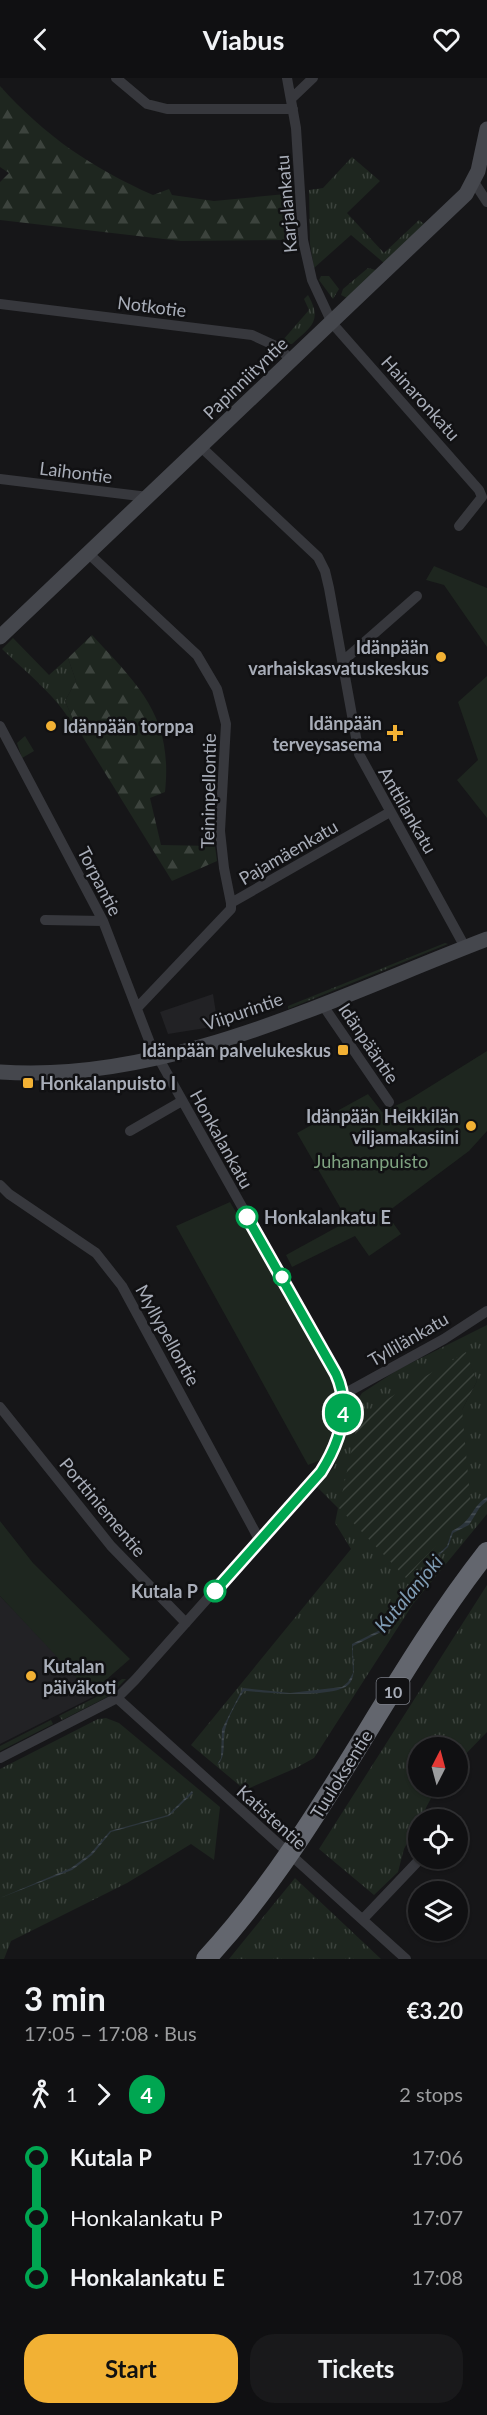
<!DOCTYPE html>
<html lang="en">
<head>
<meta charset="utf-8">
<style>
	:root { --surface:#101012; --page:#19191b; --text:#f1f3f6; --muted:#9c9d9f; --line:#303032; --accent:#f2b134 }
	body { margin:0; font-family:Lato,sans-serif; background:var(--page); color:var(--text); height:100vh; display:flex; flex-direction:column; font-size:22px; white-space:nowrap }
	* { box-sizing:border-box; margin:0 }
	p { font-size:20px; color:var(--muted) }
	.icon { flex:none; width:33px; height:33px; fill:none; stroke:currentColor; stroke-width:2; stroke-linecap:round; stroke-linejoin:round }
	.map { position:relative; height:1881px; overflow:hidden }
	.panel { display:flex; flex-direction:column; background:var(--surface); flex:1 }
	.panel>* { flex:none }
	.badge { padding:0 12px; border-radius:20px; font-size:21px; line-height:39px }
	.needle { width:39px; rotate:6deg }
	.buttons { position:absolute; left:408px; top:1659px; display:grid; gap:12px }
	.buttons a { display:grid; place-items:center; width:60px; height:60px; border-radius:50%; background:var(--surface); box-shadow:0 2px 4px #0004,0 0 0 2px var(--line); font-size:30px }
	.map>.badge { position:absolute; translate:-50% -50%; box-shadow:0 0 0 3px #fff }
	.legs { display:flex; align-items:center; gap:9px; height:66px; padding:0 24px; font-size:20px }
	.legs p { margin-inline-start:auto }
	.overview { display:flex; align-items:center; justify-content:space-between; height:102px; padding:0 24px }
	h1 { font-size:33px; font-weight:700; line-height:45px }
	.button { display:flex; gap:12px; margin-top:auto; padding:12px 24px }
	.button a { flex:1; height:69px; border-radius:24px; background:var(--accent); color:#111; font-size:24px; font-weight:700; line-height:69px; text-align:center }
	.button a+a { background:var(--page); color:var(--text) }
	ul { padding:0 24px; list-style:none }
	li { display:flex; align-items:center; gap:21px; height:60px; font-size:22px }
	li i { display:grid; place-items:center; width:9px; height:100%; margin:0 8px; background:currentColor }
	li i::after { content:''; width:15px; height:15px; margin:-8px; border:4px solid; border-radius:50%; background:var(--surface) }
	li p { margin-inline-start:auto }
	li:first-child i { background:linear-gradient(#0000 50%,currentColor 0) }
	li:last-child i { background:linear-gradient(currentColor 50%,#0000 0) }
	header { display:flex; justify-content:space-between; align-items:center; height:78px; padding:0 24px; background:var(--surface); font-size:27px; font-weight:700 }
	.map>svg:first-child { display:block }
	.built { fill:#222225 }
	.grass { fill:url(#grass-tufts); fill-rule:evenodd }
	.forest { fill:url(#forest-firs) }
	.park { fill:#1e261f }
	.garden { fill:url(#garden-furrows) }
	.water { fill:url(#water-rules) }
	.lines { fill:none; stroke-linecap:round; stroke-linejoin:round }
	.street { stroke:#37383d; stroke-width:10 }
	.secondary { stroke:#45474d; stroke-width:15 }
	.highway { stroke:#63666e; stroke-width:20 }
	.line-1-casing { stroke:#fff; stroke-width:14 }
	.line-1 { stroke:#00a651; stroke-width:9 }
	.poi-dot { fill:#f2b134; stroke:#111113; stroke-width:2 }
	.stop-1-dot { fill:#fff; stroke:#00a651; stroke-width:3 }
	.labels { text-anchor:middle; dominant-baseline:central; stroke-width:5; stroke-linejoin:round; paint-order:stroke }
	.shield { fill:#111113; stroke:#7b7e86; stroke-width:1.5 }
	.shield-label { font-size:16px; font-weight:bold; fill:#a8adb8 }
	.street-label { font-size:18px; fill:#a8adb8; stroke:#111113 }
	.poi-label { font-size:18px; font-weight:bold; fill:#a8adb8; stroke:#111113; text-anchor:end }
	.park-label { font-size:18px; fill:#7fa381; stroke:#111113 }
	.stop-label { font-size:18px; font-weight:bold; fill:#a8adb8; stroke:#111113; text-anchor:start }
	.water-label { font-size:20px; font-style:italic; fill:#7f9bb3; stroke:#111113 }
</style>
</head>
<body>
<header><svg class="icon" aria-label="back" viewBox="0 0 24 24"><path d="M15 5l-7 7 7 7"/></svg>Viabus<svg class="icon" aria-label="heart" viewBox="0 0 24 24"><path d="M12 20l-8-8c-3-5 5-10 8-4 3-6 11-1 8 4z"/></svg></header>
<div class="map">
<svg width="487" height="1881" viewBox="0 0 487 1881">
	<defs>
		<pattern id="grass-tufts" width="24" height="20" patternUnits="userSpaceOnUse" patternTransform="scale(1.5)"><rect width="24" height="20" fill="#1e261f"/><path d="M3 7l-1-3M5 7V3M7 7l1-3M15 17l-1-3M17 17v-4M19 17l1-3" fill="none" stroke="#3c433d"/></pattern>
		<pattern id="forest-firs" width="22" height="20" patternUnits="userSpaceOnUse" patternTransform="scale(1.5)"><rect width="22" height="20" fill="#1e261f"/><path d="M5 1l3.5 6h-7zM16 11l3.5 6h-7z" fill="#3c433d"/></pattern>
		<pattern id="garden-furrows" width="10" height="10" patternUnits="userSpaceOnUse" patternTransform="scale(1.5)"><rect width="10" height="10" fill="#1e261f"/><path d="M-1 1l2-2M0 10L10 0M9 11l2-2" fill="none" stroke="#3c433d"/></pattern>
		<pattern id="water-rules" width="6" height="5" patternUnits="userSpaceOnUse" patternTransform="scale(1.5)"><rect width="6" height="5" fill="#2c353c"/><path d="M0 2.5h6" fill="none" stroke="#485056"/></pattern>
	</defs>
	<rect width="100%" height="100%" fill="#161618"/>
	<path class="built" d="M213,916L218,948L168,956L160,934Z
		M0,1518L97,1617L0,1666Z"/>
	<path class="grass" d="M352,79L380,103L347,135L384,175L419,142L424,146L384,185L351,157L314,190L310,166L309,112L323,110Z
		M368,190L376,192L347,220L341,217L343,211Z
		M321,198H329L339,211L333,221L319,202Z
		M308,217C323,243 311,249 292,266H286L283,262L309,232L304,221Z
		M13,560L49,597L68,580L76,603L65,623L76,648L74,649C57,618 27,595 2,571Z
		M25,658L34,673L22,680L17,665Z
		M445,865L448,866L288,931V928Z
		M487,1247V1436L413,1526L314,1680L296,1690L245,1712L191,1667L351,1471L335,1445L338,1430L317,1409L334,1389L353,1329L362,1315L399,1291ZM465,1274L477,1303L462,1332Z
		M487,1507V1654L458,1684V1670H418V1708L437,1709L404,1771L398,1794L374,1817L319,1771Z
		M122,1601H126L109,1618L62,1642L59,1638L104,1615Z
		M106,1640L119,1645L220,1729L214,1782L191,1766L127,1805L11,1863L4,1881H0V1691L98,1641Z
		M51,1642L53,1646L0,1673V1668Z
		M295,1800L381,1881H229Z"/>
	<path class="forest" d="M0,8C45,58 92,90 153,117L169,111L172,117L214,123L286,116L292,162L181,163L0,142V104L9,95L0,89Z
		M92,557C140,609 173,639 165,714L150,720L161,767L215,768L217,783L172,803L76,648L65,623L76,603L68,580Z"/>
	<path class="park" d="M434,488L487,510V569L444,507L426,502Z
		M487,598V740L457,702L478,682L458,624Z
		M487,973V1053L469,1073L386,1135L401,1156L369,1178L355,1158L292,1189L286,1177L348,1143L297,1055L368,1016L382,1034L410,1021Z
		M230,1124L335,1302C339,1331 334,1356 321,1382L308,1387L176,1148Z
		M0,1443L33,1485L130,1581L91,1615L0,1518Z"/>
	<path class="garden" d="M466,1274L477,1303L462,1332L471,1429L406,1500L339,1430L359,1338Z"/>
	<path class="water" d="M487,1419V1423L480,1429L469,1447L453,1455L448,1469L428,1488L381,1554L353,1568C352,1580 357,1595 350,1605C336,1622 265,1614 244,1613C237,1623 228,1639 225,1652C222,1664 227,1679 217,1687L221,1680L222,1651L243,1610L290,1615L342,1609L348,1604L353,1595L352,1566L380,1552L427,1487L447,1468L452,1453C474,1442 470,1430 487,1419Z
		M192,1713L193,1715L169,1738L111,1754L92,1777L72,1792L0,1820L71,1790L90,1776L110,1753L168,1737Z"/>
	<g class="lines">
		<path class="street" d="M116,0L147,26L167,31H293
			M287,0L296,50L303,162L312,202L332,245L479,412L482,419L459,448
			M292,20L313,0
			M474,104L487,124
			M0,226L252,257L278,269L291,282
			M201,369L318,479L325,493L329,510L359,676L465,869
			M0,401L148,419
			M89,476L197,577L217,611L226,646L220,753L224,790L231,825
			M343,583L417,518
			M0,648L103,843L150,965L336,1296C351,1329 340,1364 321,1393L135,1602L117,1620L0,1680
			M45,842L103,843
			M322,926L389,1024
			M137,930L231,831V825L390,734
			M130,1053L182,1023
			M0,1107L9,1116L96,1175L122,1208L260,1463
			M344,1316L444,1261L487,1233
			M0,1329L111,1468L186,1545
			M117,1620L406,1881
			M363,1841L421,1780"/>
		<path class="secondary" d="M0,559L466,116L478,93L487,51
			M0,994C167,1006 335,919 487,861"/>
		<path class="highway" d="M206,1881C319,1759 385,1604 487,1474"/>
	</g>
	<g class="lines">
		<g class="line-1-casing">
			<path id="line-1" d="M215,1513L321,1394C340,1364 351,1329 336,1296L247,1139"/>
		</g>
		<use href="#line-1" class="line-1"/>
	</g>
	<g class="poi-dot">
		<circle cx="441" cy="579" r="6"/>
		<circle cx="51" cy="648" r="6"/>
		<path d="M392 646h6v6h6v6h-6v6h-6v-6h-6v-6h6z"/>
		<rect x="337" y="966" width="12" height="12" rx="3"/>
		<rect x="22" y="999" width="12" height="12" rx="3"/>
		<circle cx="471" cy="1048" r="6"/>
		<circle cx="31" cy="1598" r="6"/>
	</g>
	<g class="stop-1-dot">
		<circle cx="247" cy="1139" r="10"/>
		<circle cx="282" cy="1199" r="8"/>
		<circle cx="215" cy="1513" r="10"/>
	</g>
	<g class="labels">
		<rect class="shield" x="376.5" y="1600" width="33" height="26" rx="4.5"/>
		<g class="shield-label">
			<text x="393" y="1613">10</text>
		</g>
		<g class="street-label">
			<text transform="translate(286 126) rotate(-95)">Karjalankatu</text>
			<text transform="translate(152 228) rotate(7)">Notkotie</text>
			<text transform="translate(245 300) rotate(-44)">Papinniityntie</text>
			<text transform="translate(421 320) rotate(48)">Hainaronkatu</text>
			<text transform="translate(76 394) rotate(7)">Laihontie</text>
			<text transform="translate(208 713) rotate(-89)">Teininpellontie</text>
			<text transform="translate(408 732) rotate(60)">Anttilankatu</text>
			<text transform="translate(288 774) rotate(-30)">Pajamäenkatu</text>
			<text transform="translate(100 803) rotate(63)">Torpantie</text>
			<text transform="translate(243 933) rotate(-19)">Viipurintie</text>
			<text transform="translate(369 965) rotate(56)">Idänpääntie</text>
			<text transform="translate(222 1061) rotate(61)">Honkalankatu</text>
			<text transform="translate(168 1257) rotate(61)">Myllypellontie</text>
			<text transform="translate(408 1261) rotate(-30)">Tyllilänkatu</text>
			<text transform="translate(103 1429) rotate(50)">Porttiniementie</text>
			<text transform="translate(341 1696) rotate(-58)">Tuuloksentie</text>
			<text transform="translate(272 1739) rotate(42)">Katistentie</text>
		</g>
		<g class="poi-label">
			<text x="429" y="569">Idänpään<tspan x="429" dy="21">varhaiskasvatuskeskus</tspan></text>
			<text x="382" y="645">Idänpään<tspan x="382" dy="21">terveysasema</tspan></text>
			<text x="63" y="648" text-anchor="start">Idänpään torppa</text>
			<text x="331" y="972">Idänpään palvelukeskus</text>
			<text x="40" y="1005" text-anchor="start">Honkalanpuisto I</text>
			<text x="459" y="1038">Idänpään Heikkilän<tspan x="459" dy="21">viljamakasiini</tspan></text>
			<text x="43" y="1588" text-anchor="start">Kutalan<tspan x="43" dy="21">päiväkoti</tspan></text>
		</g>
		<g class="park-label">
			<text x="371" y="1083">Juhananpuisto</text>
		</g>
		<g class="stop-label">
			<text x="264" y="1139">Honkalankatu E</text>
			<text x="198" y="1513" text-anchor="end">Kutala P</text>
		</g>
		<g class="water-label">
			<text transform="translate(408 1515) rotate(-50)">Kutalanjoki</text>
		</g>
	</g>
</svg>
<div class="buttons">
<a><svg class="needle" viewBox="-14 -14 28 28"><path d="M0-13l5 13h-10z" fill="#e53935"/><path d="M0 13l5-13h-10z" fill="#9c9d9f"/></svg></a>
<a><svg class="icon" aria-label="locate" viewBox="0 0 24 24"><circle cx="12" cy="12" r="6"/><path d="M12 2v4M12 18v4M2 12h4M18 12h4"/></svg></a>
<a><svg class="icon" aria-label="layers" viewBox="0 0 24 24"><path d="M12 4l9 5-9 5-9-5zM3 14l9 5 9-5"/></svg></a>
</div>
<b class="badge" style="left:343px;top:1335px;background:#00a651;color:#fff">4</b>
</div>
<section class="panel">
<div class="overview"><div><h1>3 min</h1><p>17:05 – 17:08 · Bus</p></div><b>€3.20</b></div>
<div class="legs"><svg class="icon" aria-label="walk" viewBox="0 0 24 24"><circle cx="13" cy="4" r="2"/><path d="M13 8l-2 6 4 7M11 14l-3 7M7 12l3-4h3l4 4"/></svg>1<svg class="icon" aria-label="forward" viewBox="0 0 24 24"><path d="M9 5l7 7-7 7"/></svg><b class="badge" style="background:#00a651;color:#fff">4</b><p>2 stops</p></div>
<ul>
<li><i style="color:#00a651"></i><b>Kutala P</b><p>17:06</p></li>
<li><i style="color:#00a651"></i><span>Honkalankatu P</span><p>17:07</p></li>
<li><i style="color:#00a651"></i><b>Honkalankatu E</b><p>17:08</p></li>
</ul>
<div class="button"><a>Start</a><a>Tickets</a></div>
</section>
</body>
</html>
